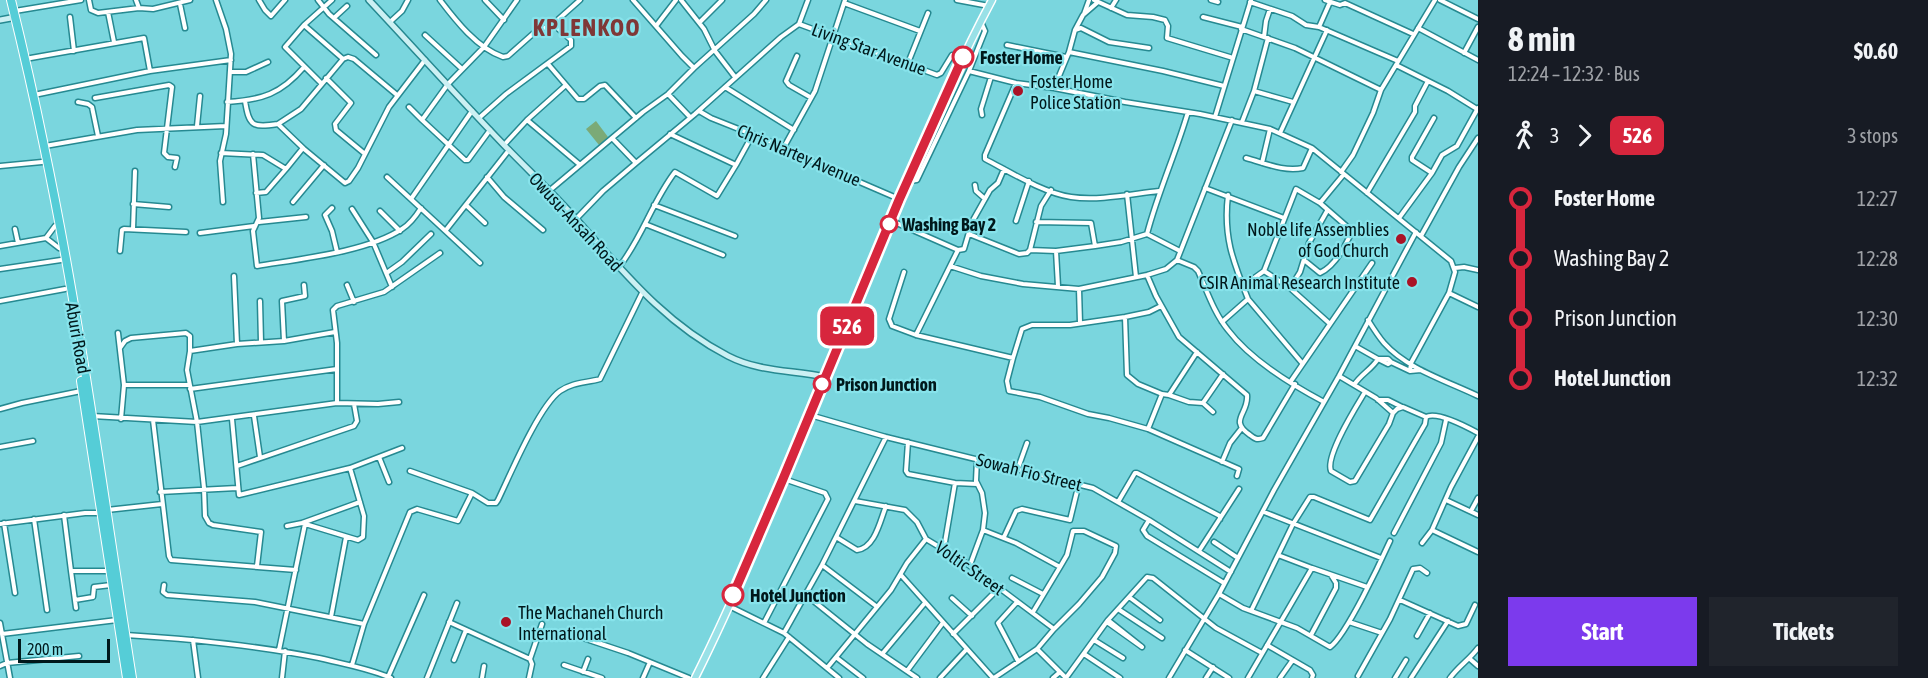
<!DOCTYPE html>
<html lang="en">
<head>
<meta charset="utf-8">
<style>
	:root { --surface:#171b24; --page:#20242c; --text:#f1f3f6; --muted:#9ea1a6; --accent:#7c3aed }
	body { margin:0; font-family:"Asap Condensed",sans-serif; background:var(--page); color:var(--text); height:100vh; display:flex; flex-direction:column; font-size:22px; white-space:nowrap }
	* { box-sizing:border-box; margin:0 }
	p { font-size:20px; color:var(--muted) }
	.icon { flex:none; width:33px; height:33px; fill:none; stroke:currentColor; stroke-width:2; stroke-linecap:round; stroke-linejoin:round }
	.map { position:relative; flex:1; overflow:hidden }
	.panel { display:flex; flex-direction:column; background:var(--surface); width:450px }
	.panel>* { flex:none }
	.badge { padding:0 12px; border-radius:9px; font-size:21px; line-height:39px }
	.scale { position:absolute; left:18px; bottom:15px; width:92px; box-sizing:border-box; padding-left:6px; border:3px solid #00181b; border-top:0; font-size:16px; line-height:21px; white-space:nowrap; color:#00181b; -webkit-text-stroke:4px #87e3eb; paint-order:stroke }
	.map>.badge { position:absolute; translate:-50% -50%; box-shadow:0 0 0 3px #fff }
	.legs { display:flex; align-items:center; gap:9px; height:66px; padding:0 30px; font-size:20px }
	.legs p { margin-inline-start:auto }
	.head { display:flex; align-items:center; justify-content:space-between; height:102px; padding:0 30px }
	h1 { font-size:33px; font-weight:700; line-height:45px }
	.button { display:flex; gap:12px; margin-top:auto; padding:12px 30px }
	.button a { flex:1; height:69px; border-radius:0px; background:var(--accent); color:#fff; font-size:24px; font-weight:700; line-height:69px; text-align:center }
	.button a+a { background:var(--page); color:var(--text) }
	ul { padding:0 30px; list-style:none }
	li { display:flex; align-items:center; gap:21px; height:60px; font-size:22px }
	li i { display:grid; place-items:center; width:9px; height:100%; margin:0 8px; background:currentColor }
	li i::after { content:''; width:15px; height:15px; margin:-8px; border:4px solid; border-radius:50%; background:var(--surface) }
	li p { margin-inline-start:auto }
	li:first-child i { background:linear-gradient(#0000 50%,currentColor 0) }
	li:last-child i { background:linear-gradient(currentColor 50%,#0000 0) }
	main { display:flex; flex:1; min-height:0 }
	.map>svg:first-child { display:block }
	.pitch { fill:#7baa77 }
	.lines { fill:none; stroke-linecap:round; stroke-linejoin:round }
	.street-casing { stroke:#268991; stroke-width:7 }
	.secondary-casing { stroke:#268991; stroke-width:8 }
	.primary-casing { stroke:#fff; stroke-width:9 }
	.highway-casing { stroke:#fff; stroke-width:10 }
	.street { stroke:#fff; stroke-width:4 }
	.secondary { stroke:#ccf0f3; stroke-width:5 }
	.primary { stroke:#99e1e7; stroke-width:6 }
	.highway { stroke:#55cdd7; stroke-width:8 }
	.line-1-casing { stroke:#fff; stroke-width:14 }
	.line-1 { stroke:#d7263d; stroke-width:9 }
	.stop-1-dot { fill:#fff; stroke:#d7263d; stroke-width:3 }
	.poi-dot { fill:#a91326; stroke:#87e3eb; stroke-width:2 }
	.labels { text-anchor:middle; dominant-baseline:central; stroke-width:4.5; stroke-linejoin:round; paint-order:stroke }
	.street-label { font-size:18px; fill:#00181b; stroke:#87e3eb }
	.stop-label { font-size:18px; font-weight:bold; fill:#00181b; stroke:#87e3eb; text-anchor:start }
	.poi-label { font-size:18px; fill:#00181b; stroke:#87e3eb; text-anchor:start }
	.district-label { font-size:24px; font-weight:bold; letter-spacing:1.5px; fill:#7f3837; stroke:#87e3eb }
</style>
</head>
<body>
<main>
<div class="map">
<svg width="1478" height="678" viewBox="0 0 1478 678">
	<rect width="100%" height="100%" fill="#7ad6de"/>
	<path class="pitch" d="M596,121L608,137L599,145L586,129Z"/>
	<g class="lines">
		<g class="street-casing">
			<path id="street" d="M89,0L91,10L98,13L139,8L153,9L190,0
				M136,0L139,8
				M216,0L226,29L231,54L226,134L220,161L223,202
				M259,0L265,10L271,16L285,0
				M318,0L329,14L376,55
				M440,0C456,21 477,48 503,57L508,56L535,32L553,24L580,0
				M485,0L504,20
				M633,0L682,56L694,68
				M681,0L704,29L715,51L735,77
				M957,0L989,6
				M1094,0L1127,15L1153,17L1165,20L1168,26L1167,38L1233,58
				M1211,0L1218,2
				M1325,0L1340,5L1345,3L1413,34
				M1440,0L1478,19
				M1250,2L1292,16L1306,25L1319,27
				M1330,2L1319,27L1398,61
				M844,3L920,31
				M180,4L185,28
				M1111,8L1116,0
				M15,11L81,0
				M108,12L114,42
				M1084,14L1089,0
				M70,17L74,51
				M1203,17L1242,27
				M334,18L347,6
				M390,22L402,11L408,0
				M700,22L722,0
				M799,24L937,75L941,73L952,55L963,57
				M304,25L343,59
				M656,26L676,0
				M1418,28L1478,60
				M1241,29L1295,48L1381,90
				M1075,30L1081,28L1109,42L1149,48
				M425,35L462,69
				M1264,37L1266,21L1270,9
				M1007,45L1066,57
				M1069,52L1163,71L1224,86
				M1464,53L1478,27
				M797,56L786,81L789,85L810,97
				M25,59L144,38L150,71
				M908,63L928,13
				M548,64L578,99H584L600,86L605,85L636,118
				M1396,65L1448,91L1477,109
				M969,71L985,31L981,22
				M230,72H246L268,62
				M326,78L351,103L335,124L336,130L365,154
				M1016,83L985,155V159C1010,172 1044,193 1071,197C1099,201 1131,194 1159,191
				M322,84L285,47L304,25L332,0
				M725,87L794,130
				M1054,88L1069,52L1075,30L1083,15L1098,2
				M1254,91L1293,102
				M668,94L690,117
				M34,95L150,71L231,60
				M95,98L169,85L172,87L164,153L168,157L177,158L175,167
				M245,101C249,126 252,128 278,124L304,149L345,183L349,181L358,168L389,107L425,60
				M78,102L88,104L92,107L98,136
				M227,102C262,100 281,94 304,67
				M409,107L422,120
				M699,111L711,118L784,147L804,158L899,199
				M982,115L981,109L991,77
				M1215,117L1251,0
				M479,118L506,94L571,46V40L553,24
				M527,120L579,164
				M1242,122L1254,91L1268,38
				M278,124L301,109L343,59L348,57L354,59L397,95
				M197,126L200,96
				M490,130L468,160H465L422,120L448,84L484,47L517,0
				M1280,133L1327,30
				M670,134L736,165L753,134
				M612,138L636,163L695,114L781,37L799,24L808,0
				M504,145L527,120L566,85
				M45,146L137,130L226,126
				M784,147L815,91L845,0
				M221,153L263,155L286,169L303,148
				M253,154L259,218L253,231L257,266C299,259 367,252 402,229C410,224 416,216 421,208
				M1246,158C1265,163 1283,172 1303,168L1312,148
				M1262,163L1270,129
				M0,166L42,162
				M1341,172L1353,155L1373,113L1381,90L1435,0
				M1432,173L1412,160V157L1434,118
				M387,177L480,263
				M487,177L504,197L543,230
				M909,181L917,180L969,71L1016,83L1054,88L1125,102L1200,114L1270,129L1312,148L1451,261L1455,272L1449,293L1411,363L1410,371
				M975,185L976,191L985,199
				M1205,188L1284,218
				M549,191L643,112L668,94L694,68L754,14L766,0
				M256,193L266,192L286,169
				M1367,193L1415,112V106L1428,81
				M1127,194L1136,277
				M411,199L472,111
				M293,202L324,165
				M1320,203L1344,174
				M133,204L169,207
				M466,205L485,223
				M654,205L735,236
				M332,208L325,215L332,231L337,252
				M352,209L373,242L392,287
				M380,211L400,231
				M1399,218L1432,173L1442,155L1457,146L1478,108
				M576,219L603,191L636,163
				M892,221L958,250L916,335
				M1016,221L1029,181
				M259,222L306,217
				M1036,222L1091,223L1095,246L1121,242L1147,234
				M645,224L723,255
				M55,226L46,238L59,248
				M15,229L18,243
				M133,229L135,171
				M446,230L509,150
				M200,233L254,226
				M969,234L1019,254L1027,253L1030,250L1041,206L1051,190
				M1421,236L1459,167L1478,138
				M0,246L46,238
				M958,250L964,249L972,222L990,190L998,183L1004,169
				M1030,250L1056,251L1058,286
				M120,251L122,230L124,229L186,232
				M1056,251L1095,246
				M1180,251L1147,234C1158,192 1176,153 1188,112
				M1177,260L1194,267L1198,271C1207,291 1214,313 1228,330C1250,359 1292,385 1324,402
				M950,266L981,276L1023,284L1079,289L1147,275L1166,269L1177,260L1232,120
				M619,267C642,238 652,202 675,172L717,196L736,165
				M1455,268L1464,267L1478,270
				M0,269L61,260
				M1264,271L1290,288L1329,323
				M388,272L402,262L431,234
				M904,272L889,319L892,326L916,335L1013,358L1022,329L1032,325H1070L1125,317L1149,312L1161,306
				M1147,275L1156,296L1179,337L1247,395C1249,414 1228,420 1250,435C1255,439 1257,440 1263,438L1295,384
				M234,276L237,344
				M347,285L354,302
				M1243,286L1264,271L1296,189L1320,203L1352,231C1346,245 1335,266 1320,273L1304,260
				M1290,288L1300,272L1309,243L1327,211
				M1079,289L1080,323
				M1449,293L1478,307
				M1248,299L1302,363
				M0,301L65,289
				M260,301L261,342
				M1125,317L1127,375L1138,384L1162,394
				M1368,320C1373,328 1378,336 1384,343C1407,369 1447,381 1478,396
				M1222,322L1248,299C1233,261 1223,237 1228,195
				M118,333L124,385L121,419
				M284,341L282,301L305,296L304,285
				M120,348L125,341L131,338L186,333L190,336V351L187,370L197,422L204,488L205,516L209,523L213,525L261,532L257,566
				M190,351L237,344L284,341L335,332
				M1013,358L1007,381L1009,391L1040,397L1088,414L1109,418L1148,429L1239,469L1237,476
				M1378,359H1388L1391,362L1388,364Z
				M1391,362L1410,371L1421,370
				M1339,376L1376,398L1393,413L1397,409L1403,407L1426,417C1437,411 1467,427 1478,433
				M1291,381L1372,263
				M124,385H189
				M1354,385C1361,374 1371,370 1378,359L1355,346
				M190,389L337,369
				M1365,392C1356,407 1325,456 1331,471L1350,482L1355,481L1389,424L1393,413
				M1169,395L1189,402L1203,403L1213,412
				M1378,400H1388L1402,407
				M337,403V343L333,310L337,306L384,292L440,253
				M1203,403L1223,374
				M0,409L22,403L81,391
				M810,415L886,437L1093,488L1149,520L1231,572
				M92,416L197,422L337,403L378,404L399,402
				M254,416L260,457
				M232,419L239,495L350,468L402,448
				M153,420L169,556L171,560L296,570
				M1148,429L1162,394L1169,395L1197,352
				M1478,437L1451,487L1432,530L1478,552
				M908,442L906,471L908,474L955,483L977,484
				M0,447L33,441
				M379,457L389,482
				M977,459L976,481L982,493L985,513L983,530
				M1222,462L1230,443L1241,429
				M237,466L354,426L357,421L354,404
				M1018,468L1027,443
				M160,492L237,488
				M472,493L488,503H496L498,500C510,475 539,406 560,391C573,382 586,383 600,379L642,293
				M1446,500L1478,515
				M855,501L905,510L917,522L926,539L966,563L1054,629
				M1118,502L1135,473H1137L1220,516V519
				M107,510L162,504
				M1471,511L1478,498
				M1264,512L1381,558
				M64,515L71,571H109
				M34,519L47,610
				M1149,520L1143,530L1147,536L1224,583
				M4,523L15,593
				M302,523L358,540L363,537L364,516L350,468
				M0,524L85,513H101
				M287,526L302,523L360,502
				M1394,533L1441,443L1446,420
				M836,537L857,550C875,548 880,521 886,506
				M1004,537L1016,511L1022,509L1070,520L1079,483
				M1214,542L1238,558
				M1422,543L1432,530
				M944,548L955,483
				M1199,551L1239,489
				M822,565L876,606
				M970,565L983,530L1016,543L1060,567L1033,612
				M1312,568L1367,587
				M71,571L76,608
				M901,575L993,678
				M1012,578L1043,594
				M164,585L163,592L167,595L255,602L364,624
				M1219,594L1243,608L1297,628L1330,647C1346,636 1381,561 1390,541
				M806,595L867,644L917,678
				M1129,597L1160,620
				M952,598L972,616
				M75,600L93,597L94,587L111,585
				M1400,600L1458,626L1466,624L1475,605
				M1017,602L998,623L1018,661
				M729,606L784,633L839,678
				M1118,609L1162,638
				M1251,611L1293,524L1310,497H1314L1370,520L1425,424L1426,417
				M331,617L346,537
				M449,622L530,659L532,664L529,678
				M1107,622L1142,647L1108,620
				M1349,622L1382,633
				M0,623L10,678
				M764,623L828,499L825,493L784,479
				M784,633L822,565L886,437
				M2,634L117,620
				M953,634L999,588
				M126,635C191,639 255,645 319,658C343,664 368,668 391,678
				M574,635L628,653L689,678
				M1311,635L1336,588V583L1331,575
				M1417,636L1430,613
				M193,640L198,678
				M1094,640L1123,658
				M1267,645L1310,670L1313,675L1312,678
				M1037,649L1066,678
				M279,650L305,524
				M1185,650L1229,678
				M883,653L924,604
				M1084,654L1120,678
				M837,658L863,678
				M530,659L542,624
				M1470,659L1478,666
				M454,660L466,630
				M352,665L364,624L410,512L417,509L458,521L472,493L410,471
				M564,665L602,678
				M0,666L7,663L79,656
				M827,668L891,590L907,563L926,539
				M907,671L942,624
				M583,672L588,659
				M1358,676L1390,619L1413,569L1420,568L1427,573
				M388,677L424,595
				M282,678L285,651
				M427,678L457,603
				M482,678L484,666
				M643,678L650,662
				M763,678L789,637
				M940,678L966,650
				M994,678L1037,649L1054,629L1079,604L1102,577L1115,553L1116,546L1084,531H1073L1067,555L1060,567
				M1053,678L1060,672
				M1066,678L1108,620L1147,577L1153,578L1216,628L1262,653
				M1169,678L1219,594L1274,490L1339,376L1416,232
				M1206,678L1213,667
				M1248,678L1312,568L1278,555
				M1280,678L1292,661
				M1395,678L1406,660
				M1411,678L1448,621
				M1450,678C1459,666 1470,659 1478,648"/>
		</g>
		<g class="secondary-casing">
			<path id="secondary" d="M369,0C414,48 458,97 503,144C527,169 553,193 576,219C623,271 664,323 728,356C759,372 792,370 825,377
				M0,20L11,18"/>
		</g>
		<g class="primary-casing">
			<path id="primary" d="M695,678C741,586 779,490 818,395C848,320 880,247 912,173C937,114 962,56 992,0"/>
		</g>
		<g class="highway-casing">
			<path id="highway" d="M11,0C23,49 34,97 44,146C81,322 104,501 132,678
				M81,381L127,678"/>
		</g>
		<use href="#street" class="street"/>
		<use href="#secondary" class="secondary"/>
		<use href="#primary" class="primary"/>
		<use href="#highway" class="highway"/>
	</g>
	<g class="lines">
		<g class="line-1-casing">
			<path id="line-1" d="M733,595L783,479L899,200L963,57"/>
		</g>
		<use href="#line-1" class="line-1"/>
	</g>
	<g class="stop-1-dot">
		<circle cx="963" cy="57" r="10"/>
		<circle cx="889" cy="224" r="8"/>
		<circle cx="822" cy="384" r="8"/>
		<circle cx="733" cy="595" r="10"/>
	</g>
	<g class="poi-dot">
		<circle cx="1018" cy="91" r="6"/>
		<circle cx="1401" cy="239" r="6"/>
		<circle cx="1412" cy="282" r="6"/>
		<circle cx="506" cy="622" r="6"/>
	</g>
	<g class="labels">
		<g class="street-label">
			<text transform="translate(869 49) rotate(20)">Living Star Avenue</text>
			<text transform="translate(799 155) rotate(23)">Chris Nartey Avenue</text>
			<text transform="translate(576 222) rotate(47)">Owusu-Ansah Road</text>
			<text transform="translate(78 338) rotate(80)">Aburi Road</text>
			<text transform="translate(1029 472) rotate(14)">Sowah Fio Street</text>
			<text transform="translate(970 568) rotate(35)">Voltic Street</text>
		</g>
		<g class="stop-label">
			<text x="980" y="57">Foster Home</text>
			<text x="902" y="224">Washing Bay 2</text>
			<text x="836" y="384">Prison Junction</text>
			<text x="750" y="595">Hotel Junction</text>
		</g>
		<g class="poi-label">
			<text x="1030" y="81">Foster Home<tspan x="1030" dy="21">Police Station</tspan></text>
			<text x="1389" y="229" text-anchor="end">Noble life Assemblies<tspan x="1389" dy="21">of God Church</tspan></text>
			<text x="1400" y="282" text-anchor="end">CSIR Animal Research Institute</text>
			<text x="518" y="612">The Machaneh Church<tspan x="518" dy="21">International</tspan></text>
		</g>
		<g class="district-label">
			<text x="587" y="27">KPLENKOO</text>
		</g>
	</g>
</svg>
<div class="scale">200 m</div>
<b class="badge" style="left:847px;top:326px;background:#d7263d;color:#fff">526</b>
</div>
<section class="panel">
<div class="head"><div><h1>8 min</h1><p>12:24 – 12:32 · Bus</p></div><b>$0.60</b></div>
<div class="legs"><svg class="icon" aria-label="walk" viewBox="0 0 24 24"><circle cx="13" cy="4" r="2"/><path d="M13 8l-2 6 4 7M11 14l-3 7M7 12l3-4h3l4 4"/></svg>3<svg class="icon" aria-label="forward" viewBox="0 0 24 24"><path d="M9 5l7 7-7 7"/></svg><b class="badge" style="background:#d7263d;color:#fff">526</b><p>3 stops</p></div>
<ul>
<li><i style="color:#d7263d"></i><b>Foster Home</b><p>12:27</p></li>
<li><i style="color:#d7263d"></i><span>Washing Bay 2</span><p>12:28</p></li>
<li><i style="color:#d7263d"></i><span>Prison Junction</span><p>12:30</p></li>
<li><i style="color:#d7263d"></i><b>Hotel Junction</b><p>12:32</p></li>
</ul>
<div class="button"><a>Start</a><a>Tickets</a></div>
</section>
</main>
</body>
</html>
